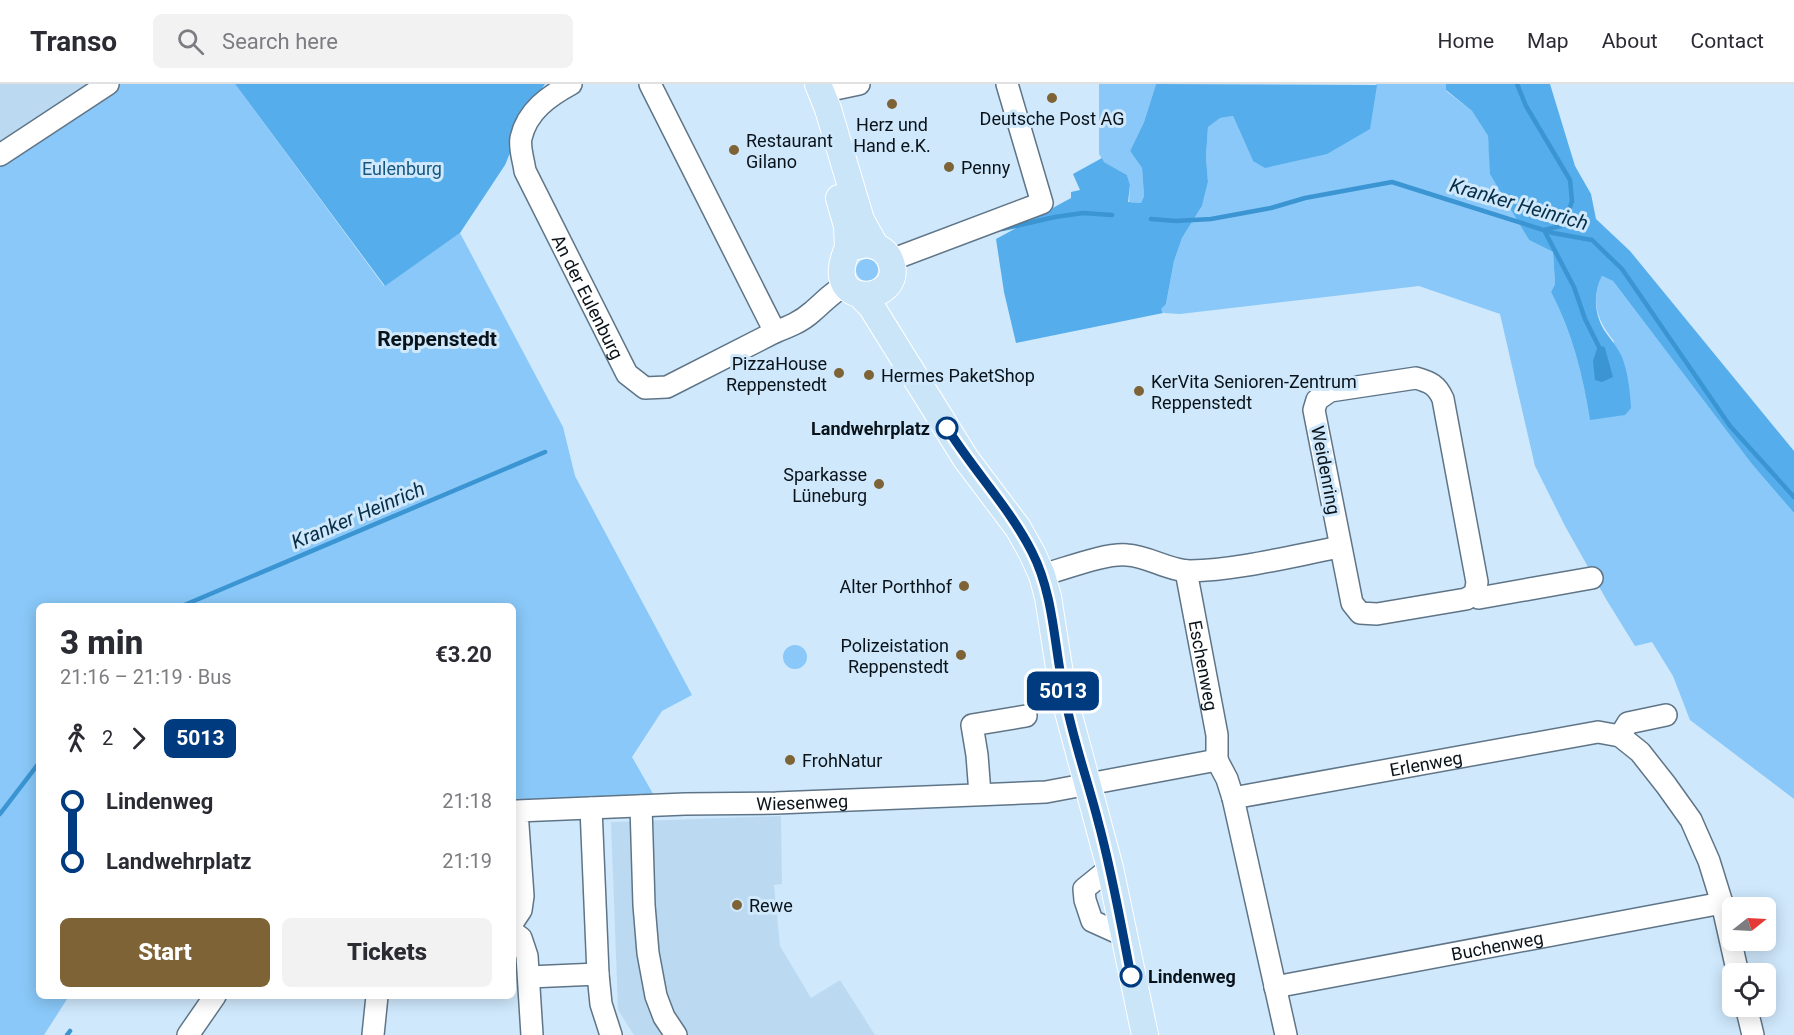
<!DOCTYPE html>
<html lang="en">
<head>
<meta charset="utf-8">
<style>
	:root { --surface:#fff; --page:#f2f2f3; --text:#2b2b33; --muted:#7c7c81; --line:#e1e1e2; --accent:#7d6335 }
	body { margin:0; font-family:Roboto,sans-serif; background:var(--page); color:var(--text); height:100vh; display:flex; flex-direction:column; font-size:22px; white-space:nowrap }
	* { box-sizing:border-box; margin:0 }
	p { font-size:20px; color:var(--muted) }
	.icon { flex:none; width:33px; height:33px; fill:none; stroke:currentColor; stroke-width:2; stroke-linecap:round; stroke-linejoin:round }
	.map { position:relative; flex:1; overflow:hidden }
	.side { position:absolute; left:36px; top:519px; width:480px; height:396px; display:flex; flex-direction:column; background:var(--surface); border-radius:9px; box-shadow:0 3px 15px #0003 }
	.side>* { flex:none }
	.badge { padding:0 12px; border-radius:9px; font-size:21px; line-height:39px }
	.needle { width:39px; rotate:72deg }
	.fabs { position:absolute; left:1722px; top:813px; display:grid; gap:12px }
	.fabs a { display:grid; place-items:center; width:54px; height:54px; border-radius:9px; background:var(--surface); box-shadow:0 3px 15px #0003; font-size:30px }
	.map>.badge { position:absolute; translate:-50% -50%; box-shadow:0 0 0 3px #fff }
	.legs { display:flex; align-items:center; gap:9px; height:66px; padding:0 24px; font-size:20px }
	.legs p { margin-inline-start:auto }
	.summary { display:flex; align-items:center; justify-content:space-between; height:102px; padding:0 24px }
	h1 { font-size:33px; font-weight:800; line-height:45px }
	.button { display:flex; gap:12px; margin-top:auto; padding:12px 24px }
	.button a { flex:1; height:69px; border-radius:9px; background:var(--accent); color:#fff; font-size:24px; font-weight:800; line-height:69px; text-align:center }
	.button a+a { background:var(--page); color:var(--text) }
	ul { padding:0 24px; list-style:none }
	li { display:flex; align-items:center; gap:21px; height:60px; font-size:22px }
	li i { display:grid; place-items:center; width:9px; height:100%; margin:0 8px; background:currentColor }
	li i::after { content:''; width:15px; height:15px; margin:-8px; border:4px solid; border-radius:50%; background:var(--surface) }
	li p { margin-inline-start:auto }
	li:first-child i { background:linear-gradient(#0000 50%,currentColor 0) }
	li:last-child i { background:linear-gradient(currentColor 50%,#0000 0) }
	header { display:flex; align-items:center; gap:36px; box-sizing:border-box; height:84px; padding:0 30px; background:var(--surface); border-bottom:2px solid var(--line) }
	header strong { font-size:28px }
	nav { display:flex; gap:33px; margin-inline-start:auto; font-size:21px }
	.search { width:420px; height:54px; background:var(--page); display:flex; align-items:center; gap:15px; box-sizing:border-box; padding:0 21px; border-radius:9px; color:var(--muted); font-size:22px }
	.map>svg:first-child { display:block }
	.built { fill:#bbdaf2 }
	.green { fill:#89c8f8 }
	.forest { fill:#55adec }
	.water { fill:#3a95d2 }
	.lines { fill:none; stroke-linecap:round; stroke-linejoin:round }
	.stream { stroke:#3a95d2; stroke-width:4.5 }
	.minor-casing { stroke:#5f7587; stroke-width:24 }
	.major-casing { stroke:#fff; stroke-width:28 }
	.minor { stroke:#fff; stroke-width:21 }
	.major { stroke:#cae4f8; stroke-width:26 }
	.line-1-casing { stroke:#fff; stroke-width:14 }
	.line-1 { stroke:#003b80; stroke-width:9 }
	.poi-dot { fill:#7d6335; stroke:#cfe8fc; stroke-width:2 }
	.stop-1-dot { fill:#fff; stroke:#003b80; stroke-width:3 }
	.labels { text-anchor:middle; dominant-baseline:central; stroke-width:6; stroke-linejoin:round; paint-order:stroke }
	.poi-label { font-size:18px; fill:#0a131a; stroke:#cfe8fc; text-anchor:start }
	.park-label { font-size:18px; fill:#165781; stroke:#cfe8fc }
	.street-label { font-size:18px; fill:#0a131a; stroke:#cfe8fc }
	.stop-label { font-size:18px; font-weight:bold; fill:#0a131a; stroke:#cfe8fc; text-anchor:end }
	.water-label { font-size:20px; font-style:italic; fill:#072e47; stroke:#cfe8fc }
	.quarter-label { font-size:21px; font-weight:bold; fill:#0a131a; stroke:#cfe8fc }
</style>
</head>
<body>
<header>
<strong>Transo</strong>
<div class="search"><svg class="icon" aria-label="search" viewBox="0 0 24 24"><circle cx="10" cy="10" r="6"/><path d="M15 15l6 6"/></svg>Search here</div>
<nav><a>Home</a><a>Map</a><a>About</a><a>Contact</a></nav>
</header>
<div class="map">
<svg width="1794" height="951" viewBox="0 0 1794 951">
	<rect width="100%" height="100%" fill="#cfe8fc"/>
	<path class="built" d="M0,0H99L0,65Z
		M781,732L782,800L774,801L780,862L811,914L840,896L875,951H634L618,926L611,738Z"/>
	<path class="green" d="M99,0H235L384,202L460,149L563,343L575,392L692,611L662,627L632,673L656,715L513,717V522H39V912H69L44,951H0V65Z
		M1099,0H1156L1144,38L1130,67L1142,84L1144,112L1141,119L1129,118L1130,101L1127,91L1104,78L1099,70Z
		M1377,0H1446V7L1472,27L1488,52L1491,90L1529,156L1553,168L1555,200L1551,208C1572,248 1583,291 1590,335L1614,257C1597,237 1590,216 1602,192L1613,197L1751,379L1794,429V715L1690,636L1673,592L1652,558L1635,562L1606,515L1565,442L1535,382L1500,230L1419,202L1180,230L1164,229L1160,225L1166,220L1174,177L1182,154L1202,122L1208,98L1206,73L1208,43L1219,34L1233,32L1253,77Z
		M856 186a11 11 0 1 1 22 0a11 11 0 1 1-22 0Z
		M783 573a12 12 0 1 1 24 0a12 12 0 1 1-24 0Z"/>
	<path class="forest" d="M235,0H545L529,24L505,81L460,149L385,202Z
		M1156,0L1377,1L1370,45L1327,70L1265,84L1253,77L1233,32L1220,34L1208,43L1206,73L1208,98L1202,122L1182,154L1174,177L1166,220L1161,225L1163,229L1016,259L1004,208L996,155L1071,114V108L1080,106L1073,90L1102,74L1104,78L1127,91L1130,101L1128,118L1141,119L1144,112L1142,84L1130,67L1144,38Z
		M1446,0H1550L1575,82L1591,110L1596,135L1630,167L1794,367V429L1751,379L1613,197L1602,192C1593,209 1594,229 1604,246C1610,255 1617,262 1622,273C1628,289 1630,306 1631,324L1625,331L1590,336C1583,291 1572,248 1551,208L1555,200L1553,168L1529,156L1490,90L1488,52L1472,27L1446,6Z"/>
	<path class="water" d="M1603,262L1605,264L1613,293L1602,298L1595,296L1593,277L1597,265Z"/>
	<g class="lines">
		<path class="stream" d="M1517,0L1526,22L1570,96L1572,117L1566,135L1561,142L1544,146L1574,203L1585,235L1599,263
			M1151,135L1176,137L1211,135L1271,124L1305,114L1392,98L1553,149L1592,156L1622,185L1730,342L1794,413
			M1002,145L1055,133L1083,129L1112,131
			M182,522L545,368
			M0,730L39,679
			M67,951L70,947"/>
		<g class="minor-casing">
			<g id="minor">
				<path id="s1" d="M571,0C549,12 527,27 521,54C519,64 524,78 525,87L627,290L645,304L667,303L775,248"/>
				<path d="M650,0L775,248C788,243 801,238 812,228C824,218 832,208 846,201"/>
				<path d="M821,8L859,0"/>
				<path d="M0,71L108,0"/>
				<path d="M891,176L1042,119L1007,0"/>
				<path d="M1416,294C1430,298 1437,301 1443,315L1477,498L1475,510L1466,515L1377,530L1360,529L1352,519L1314,326L1317,316L1330,307Z"/>
				<path id="s2" d="M1186,487L1217,651V676"/>
				<path d="M1042,491C1065,485 1104,469 1127,471C1148,472 1169,487 1190,487C1238,486 1292,472 1340,463"/>
				<path d="M1475,510L1479,514L1592,494"/>
				<path d="M1620,652L1628,639L1666,631"/>
				<path d="M1217,676L1227,695L1233,714L1286,951"/>
				<path d="M980,710L977,671L972,641L1026,632"/>
				<path id="s3" d="M1233,714L1598,648L1620,652L1640,668L1666,701L1691,736L1709,777L1722,819L1738,890"/>
				<path d="M641,722L644,821L648,869L656,912L664,933L676,951"/>
				<path d="M591,724L598,890L601,920L611,951"/>
				<path d="M1110,784L1084,805L1085,816L1092,837L1123,851"/>
				<path id="s4" d="M513,838L521,826L523,812L517,727L685,720L776,719L1046,708L1217,676"/>
				<path d="M513,848L521,854L527,872L532,951"/>
				<path d="M529,893L598,890"/>
				<path id="s5" d="M1275,903L1722,819"/>
				<path d="M1746,922L1753,951"/>
				<path d="M188,951L215,912"/>
				<path d="M373,951L377,912"/>
			</g>
		</g>
		<g class="major-casing">
			<path id="major" d="M818,0L828,25L861,136L875,161
				M839,114L847,142L848,164
				M866,160C878,162 887,166 891,178C906,220 818,228 848,164Z
				M860,211L871,222L966,375L1018,444L1032,469L1042,491L1048,513L1063,609L1110,784L1145,951"/>
		</g>
		<use href="#minor" class="minor"/>
		<use href="#major" class="major"/>
	</g>
	<g class="lines">
		<g class="line-1-casing">
			<path id="line-1" d="M947,344C974,387 1009,423 1032,468C1054,511 1054,562 1064,609C1072,653 1087,694 1098,737C1112,788 1121,840 1131,892"/>
		</g>
		<use href="#line-1" class="line-1"/>
	</g>
	<g class="poi-dot">
		<circle cx="1052" cy="14" r="6"/>
		<circle cx="892" cy="20" r="6"/>
		<circle cx="734" cy="66" r="6"/>
		<circle cx="949" cy="83" r="6"/>
		<circle cx="839" cy="289" r="6"/>
		<circle cx="869" cy="291" r="6"/>
		<circle cx="1139" cy="307" r="6"/>
		<circle cx="879" cy="400" r="6"/>
		<circle cx="964" cy="502" r="6"/>
		<circle cx="961" cy="571" r="6"/>
		<circle cx="790" cy="676" r="6"/>
		<circle cx="737" cy="821" r="6"/>
	</g>
	<g class="stop-1-dot">
		<circle cx="947" cy="344" r="10"/>
		<circle cx="1131" cy="892" r="10"/>
	</g>
	<g class="labels">
		<g class="poi-label">
			<text x="1052" y="34" text-anchor="middle">Deutsche Post AG</text>
			<text x="892" y="40" text-anchor="middle">Herz und<tspan x="892" dy="21">Hand e.K.</tspan></text>
			<text x="746" y="56">Restaurant<tspan x="746" dy="21">Gilano</tspan></text>
			<text x="961" y="83">Penny</text>
			<text x="827" y="279" text-anchor="end">PizzaHouse<tspan x="827" dy="21">Reppenstedt</tspan></text>
			<text x="881" y="291">Hermes PaketShop</text>
			<text x="1151" y="297">KerVita Senioren-Zentrum<tspan x="1151" dy="21">Reppenstedt</tspan></text>
			<text x="867" y="390" text-anchor="end">Sparkasse<tspan x="867" dy="21">Lüneburg</tspan></text>
			<text x="952" y="502" text-anchor="end">Alter Porthhof</text>
			<text x="949" y="561" text-anchor="end">Polizeistation<tspan x="949" dy="21">Reppenstedt</tspan></text>
			<text x="802" y="676">FrohNatur</text>
			<text x="749" y="821">Rewe</text>
		</g>
		<g class="park-label">
			<text x="402" y="84">Eulenburg</text>
		</g>
		<g class="street-label">
			<text stroke="none"><textPath href="#s1" startOffset="250">An der Eulenburg</textPath></text>
			<text transform="translate(1326 386) rotate(79)">Weidenring</text>
			<text stroke="none"><textPath href="#s2" startOffset="96">Eschenweg</textPath></text>
			<text stroke="none"><textPath href="#s3" startOffset="196">Erlenweg</textPath></text>
			<text stroke="none"><textPath href="#s4" startOffset="399">Wiesenweg</textPath></text>
			<text stroke="none"><textPath href="#s5" startOffset="226">Buchenweg</textPath></text>
		</g>
		<g class="stop-label">
			<text x="930" y="344">Landwehrplatz</text>
			<text x="1148" y="892" text-anchor="start">Lindenweg</text>
		</g>
		<g class="water-label">
			<text transform="translate(1519 120) rotate(16)">Kranker Heinrich</text>
			<text transform="translate(358 431) rotate(-23)">Kranker Heinrich</text>
		</g>
		<g class="quarter-label">
			<text x="437" y="255">Reppenstedt</text>
		</g>
	</g>
</svg>
<div class="fabs">
<a><svg class="needle" viewBox="-14 -14 28 28"><path d="M0-13l5 13h-10z" fill="#e53935"/><path d="M0 13l5-13h-10z" fill="#7c7c81"/></svg></a>
<a><svg class="icon" aria-label="locate" viewBox="0 0 24 24"><circle cx="12" cy="12" r="6"/><path d="M12 2v4M12 18v4M2 12h4M18 12h4"/></svg></a>
</div>
<b class="badge" style="left:1063px;top:607px;background:#003b80;color:#fff">5013</b>
<section class="side">
<div class="summary"><div><h1>3 min</h1><p>21:16 – 21:19 · Bus</p></div><b>€3.20</b></div>
<div class="legs"><svg class="icon" aria-label="walk" viewBox="0 0 24 24"><circle cx="13" cy="4" r="2"/><path d="M13 8l-2 6 4 7M11 14l-3 7M7 12l3-4h3l4 4"/></svg>2<svg class="icon" aria-label="forward" viewBox="0 0 24 24"><path d="M9 5l7 7-7 7"/></svg><b class="badge" style="background:#003b80;color:#fff">5013</b></div>
<ul>
<li><i style="color:#003b80"></i><b>Lindenweg</b><p>21:18</p></li>
<li><i style="color:#003b80"></i><b>Landwehrplatz</b><p>21:19</p></li>
</ul>
<div class="button"><a>Start</a><a>Tickets</a></div>
</section>
</div>
</body>
</html>
